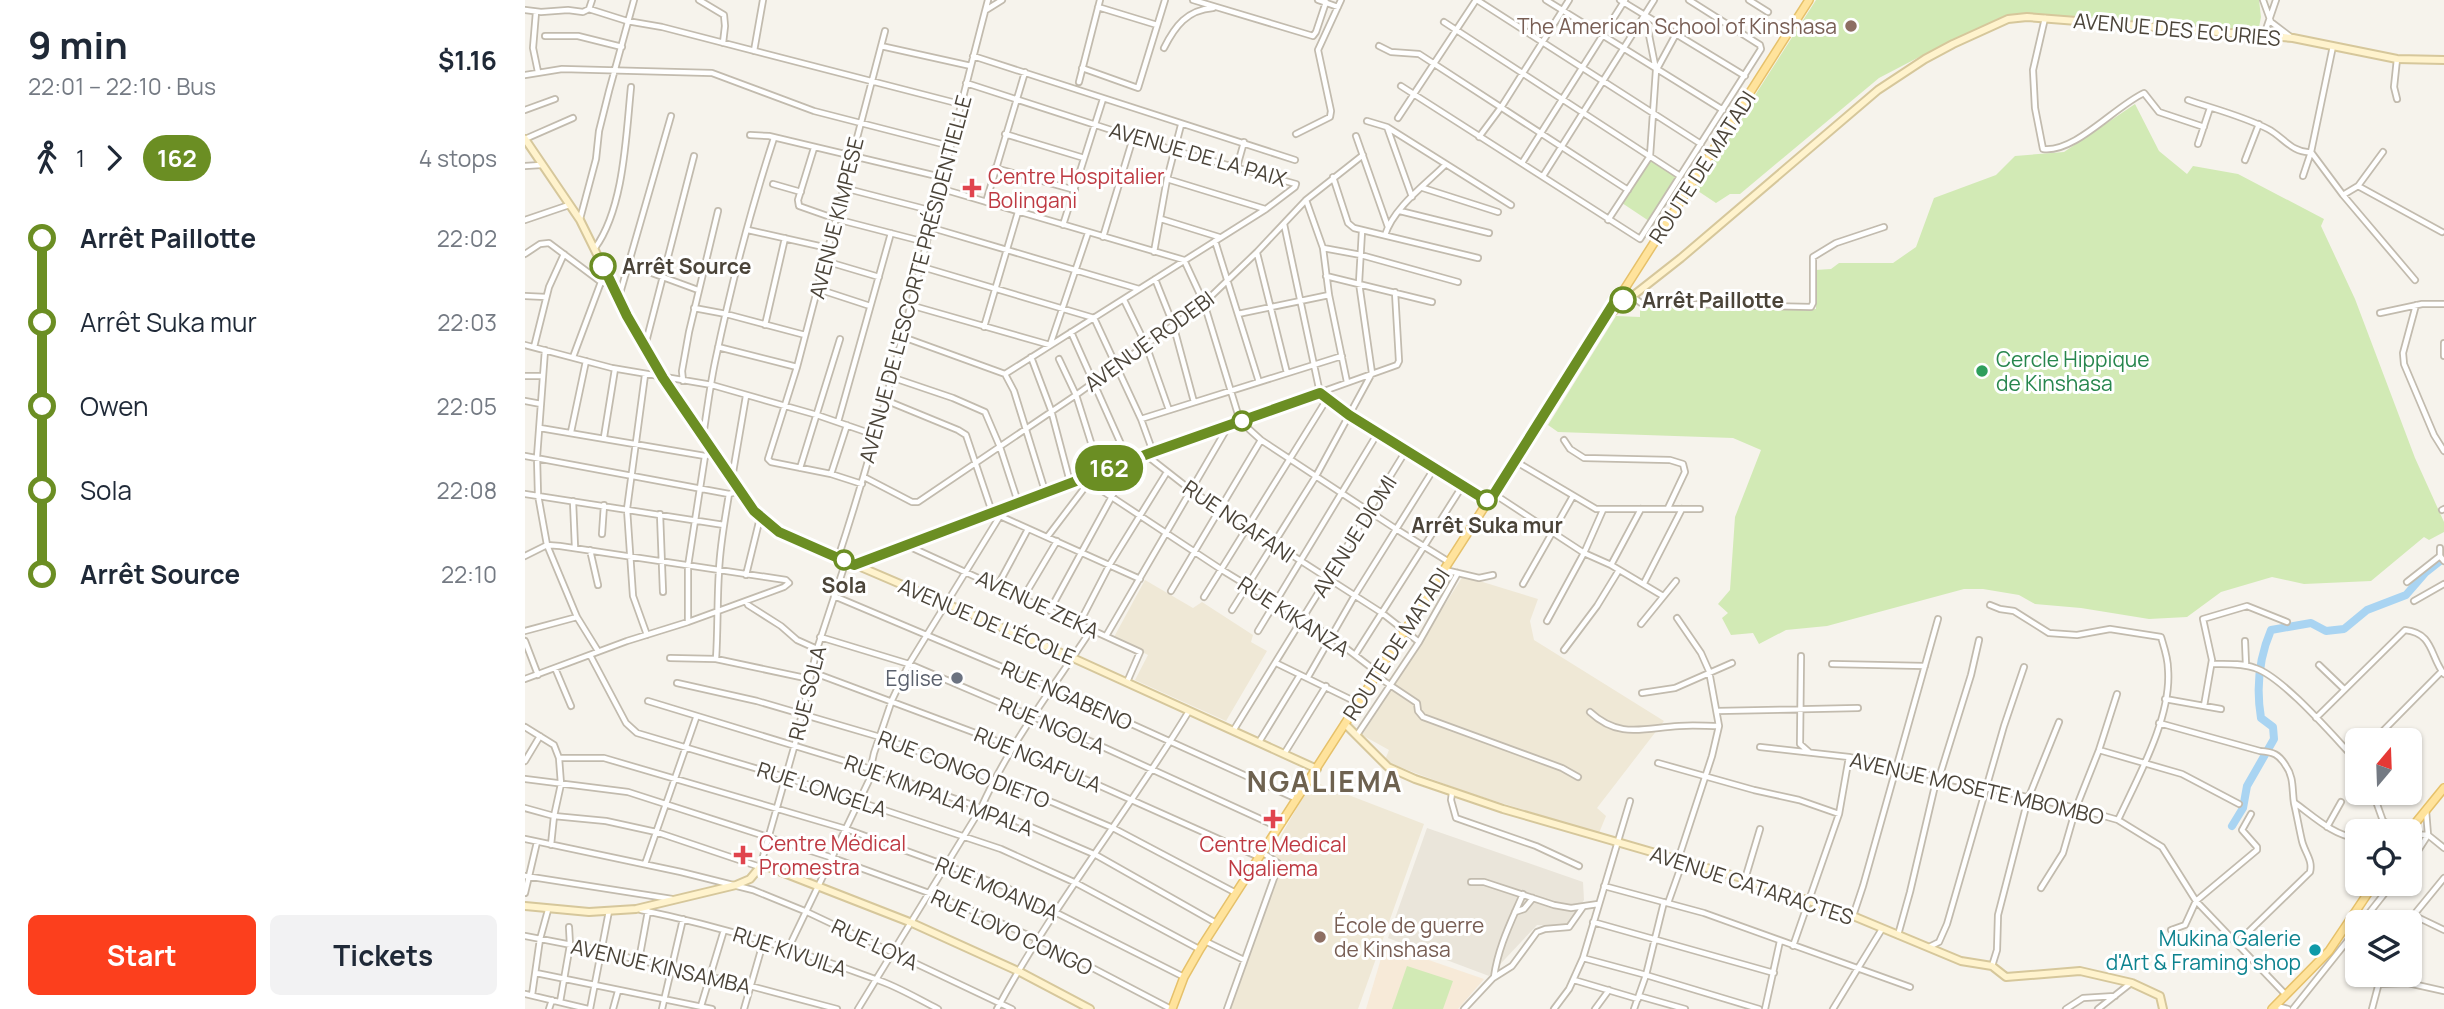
<!DOCTYPE html>
<html lang="en">
<head>
<meta charset="utf-8">
<style>
	:root { --surface:#fff; --page:#f2f2f3; --text:#1f2937; --muted:#747a83; --accent:#fc3f1d }
	body { margin:0; font-family:Manrope,sans-serif; background:var(--page); color:var(--text); height:100vh; display:flex; flex-direction:column; font-size:26px; white-space:nowrap }
	* { box-sizing:border-box; margin:0 }
	p { font-size:23px; color:var(--muted) }
	.icon { flex:none; width:38px; height:38px; fill:none; stroke:currentColor; stroke-width:2; stroke-linecap:round; stroke-linejoin:round }
	.map { position:relative; flex:1; overflow:hidden }
	.drawer { display:flex; flex-direction:column; background:var(--surface); width:525px }
	.drawer>* { flex:none }
	.badge { padding:0 14px; border-radius:23px; font-size:24px; line-height:46px }
	.needle { width:46px; rotate:19deg }
	.controls { position:absolute; left:1820px; top:728px; display:grid; gap:14px }
	.controls a { display:grid; place-items:center; width:77px; height:77px; border-radius:10px; background:var(--surface); box-shadow:0 2px 5px #0004; font-size:35px }
	.map>.badge { position:absolute; translate:-50% -50%; box-shadow:0 0 0 4px #fff }
	.legs { display:flex; align-items:center; gap:10px; height:77px; padding:0 28px; font-size:23px }
	.legs p { margin-inline-start:auto }
	.head { display:flex; align-items:center; justify-content:space-between; height:119px; padding:0 28px }
	h1 { font-size:38px; font-weight:700; line-height:52px }
	.action { display:flex; gap:14px; margin-top:auto; padding:14px 28px }
	.action a { flex:1; height:80px; border-radius:10px; background:var(--accent); color:#fff; font-size:28px; font-weight:700; line-height:80px; text-align:center }
	.action a+a { background:var(--page); color:var(--text) }
	ul { padding:0 28px; list-style:none }
	li { display:flex; align-items:center; gap:24px; height:84px; font-size:26px }
	li i { display:grid; place-items:center; width:10px; height:100%; margin:0 9px; background:currentColor }
	li i::after { content:''; width:18px; height:18px; margin:-9px; border:5px solid; border-radius:50%; background:var(--surface) }
	li p { margin-inline-start:auto }
	li:first-child i { background:linear-gradient(#0000 50%,currentColor 0) }
	li:last-child i { background:linear-gradient(currentColor 50%,#0000 0) }
	main { display:flex; flex:1; min-height:0 }
	.map>svg:first-child { display:block }
	.residential { fill:#eae5da }
	.commercial { fill:#f7ead8 }
	.education { fill:#efe8d6 }
	.green { fill:#d2eab5 }
	.lines { fill:none; stroke-linecap:round; stroke-linejoin:round }
	.river { stroke:#a9d4f2; stroke-width:8 }
	.street-casing { stroke:#c2bbae; stroke-width:8 }
	.secondary-casing { stroke:#d6c79b; stroke-width:10 }
	.primary-casing { stroke:#e6c16a; stroke-width:10 }
	.street { stroke:#fff; stroke-width:4.5 }
	.secondary { stroke:#fff3cd; stroke-width:6 }
	.primary { stroke:#ffe39c; stroke-width:7 }
	.line-1-casing { stroke:#fff; stroke-width:16 }
	.line-1 { stroke:#6b8e23; stroke-width:10 }
	.education-dot { fill:#8d6e63; stroke:#fff; stroke-width:2.5 }
	.health-dot { fill:#e0444e; stroke:#fff; stroke-width:2.5 }
	.stop-1-dot { fill:#fff; stroke:#6b8e23; stroke-width:3.5 }
	.leisure-dot { fill:#2e9e5b; stroke:#fff; stroke-width:2.5 }
	.worship-dot { fill:#6b7280; stroke:#fff; stroke-width:2.5 }
	.culture-dot { fill:#0f9aa8; stroke:#fff; stroke-width:2.5 }
	.labels { text-anchor:middle; dominant-baseline:central; stroke-width:6; stroke-linejoin:round; paint-order:stroke }
	.education-label { font-size:21px; fill:#785e54; stroke:#fff; text-anchor:end }
	.street-label { font-size:21px; fill:#4b4439; stroke:#fff }
	.health-label { font-size:21px; fill:#be3a42; stroke:#fff; text-anchor:start }
	.stop-label { font-size:21px; font-weight:bold; fill:#4b4439; stroke:#fff; text-anchor:start }
	.leisure-label { font-size:21px; fill:#27864d; stroke:#fff; text-anchor:start }
	.worship-label { font-size:21px; fill:#5b616d; stroke:#fff; text-anchor:end }
	.culture-label { font-size:21px; fill:#0d838f; stroke:#fff; text-anchor:end }
	.district-label { font-size:28px; font-weight:bold; letter-spacing:2px; fill:#6e6250; stroke:#fff }
</style>
</head>
<body>
<main>
<section class="drawer">
<div class="head"><div><h1>9 min</h1><p>22:01 – 22:10 · Bus</p></div><b>$1.16</b></div>
<div class="legs"><svg class="icon" aria-label="walk" viewBox="0 0 24 24"><circle cx="13" cy="4" r="2"/><path d="M13 8l-2 6 4 7M11 14l-3 7M7 12l3-4h3l4 4"/></svg>1<svg class="icon" aria-label="forward" viewBox="0 0 24 24"><path d="M9 5l7 7-7 7"/></svg><b class="badge" style="background:#6b8e23;color:#fff">162</b><p>4 stops</p></div>
<ul>
<li><i style="color:#6b8e23"></i><b>Arrêt Paillotte</b><p>22:02</p></li>
<li><i style="color:#6b8e23"></i><span>Arrêt Suka mur</span><p>22:03</p></li>
<li><i style="color:#6b8e23"></i><span>Owen</span><p>22:05</p></li>
<li><i style="color:#6b8e23"></i><span>Sola</span><p>22:08</p></li>
<li><i style="color:#6b8e23"></i><b>Arrêt Source</b><p>22:10</p></li>
</ul>
<div class="action"><a>Start</a><a>Tickets</a></div>
</section>
<div class="map">
<svg width="1919" height="1009" viewBox="0 0 1919 1009">
	<rect width="100%" height="100%" fill="#f6f3ec"/>
	<path class="residential" d="M902,828L1058,882L1059,900L1042,926L1012,925L964,976L863,938Z"/>
	<path class="commercial" d="M860,945L959,979L933,1009H841Z"/>
	<path class="education" d="M938,576L1013,599L1005,621L1009,640L1139,721L1072,808L1081,816L1074,833L941,792L872,766L860,760L864,750L837,735Z
		M620,580L668,608L677,602L728,635L726,642L742,651L701,721L610,680L623,655L589,637Z
		M787,781L899,824L833,1009H704L757,864L745,855Z"/>
	<path class="green" d="M1291,0H1734L1736,17L1733,32L1651,28L1501,13L1479,16L1421,43L1354,78L1215,194H1205L1191,203L1170,189Z
		M1610,104L1634,151L1662,174L1668,166L1713,174L1799,219L1796,226L1830,299L1890,458L1919,522V532L1904,540L1899,537L1846,581L1779,584L1747,577L1696,592L1662,617L1624,619L1556,608L1510,604L1494,595L1458,589H1439L1302,626L1261,630L1234,644L1228,633L1206,635L1197,618L1203,613L1193,604L1205,590L1210,517L1236,450L1208,438L1033,432L1023,425L1091,316L1115,317V306L1291,309L1290,270L1306,269L1314,263H1368L1391,247L1409,198L1471,175L1490,156L1539,152Z
		M1125,159L1153,177L1124,221L1097,203Z
		M882,966L928,981L918,1009H867Z"/>
	<g class="lines">
		<path class="river" d="M1707,826L1718,808L1722,786L1749,739L1748,727L1736,718C1731,688 1734,658 1746,630L1786,623L1801,631L1819,629L1842,610L1881,595L1901,572L1919,558"/>
		<g class="street-casing">
			<path id="street" d="M174,0L199,15L200,26L198,43
				M668,0L788,36L791,32L801,2
				M793,0L813,7
				M952,0L1176,144
				M1021,0L1198,110
				M1095,0L1220,76
				M1224,0L1243,12
				M1738,0L1746,22L1767,38
				M573,7L632,25
				M64,9L102,21L137,27L435,104
				M0,10L16,12L43,10L58,12L64,9L67,0
				M461,10L477,0
				M11,12L8,48L13,72
				M1520,18L1508,70L1510,108L1518,149C1550,153 1589,107 1619,93L1634,112L1679,127
				M919,22L1155,176
				M1739,35L1751,0
				M20,36H53L97,47
				M356,46L446,66
				M854,46L866,52L894,54L1103,190
				M639,48C650,26 662,10 688,8
				M229,51L238,0
				M448,56L770,160
				M557,68L613,88L640,0
				M1132,69L1151,34
				M0,75L37,69L187,73L289,111L425,146
				M554,82L575,0
				M441,83L648,150L771,184L770,187L741,209L480,374
				M876,86L1115,239L1236,49L1235,45L1164,0
				M1872,99L1869,87L1872,59
				M1663,100C1689,109 1718,116 1743,129C1757,136 1768,154 1786,152L1818,195L1890,280
				M0,110L30,99
				M873,118L951,0
				M842,121L862,127L986,205
				M862,127L887,197
				M480,134L559,158
				M771,134L805,117L806,111L793,50L816,0
				M225,135L244,136L416,177
				M831,136L863,227
				M954,137L977,106L1044,0
				M0,139L48,118
				M1673,144L1685,108
				M289,148L273,200L274,206L311,219L400,242
				M1720,160L1734,124
				M997,163L1100,0
				M0,166L16,165
				M712,167L719,142
				M470,168L550,190
				M1018,176L1129,0
				M1778,176L1786,152L1808,46
				M808,177L823,223L829,228L953,258
				M642,179L740,209
				M248,184L276,192
				M1833,186L1858,152
				M319,188L408,211
				M414,188L659,260L679,303L715,421L736,440L871,529L924,562
				M898,188L973,212
				M1818,195L1833,186L1917,232
				M781,200L798,248L804,295L822,382
				M461,202L500,72
				M875,211L964,233
				M55,219L71,159L74,131L84,91L109,0
				M636,219L694,237
				M0,220L44,205
				M1083,220L1125,156L1131,70L1120,15
				M759,224L795,393L824,414L963,501
				M538,225L578,99
				M404,227L614,289
				M223,230L303,248
				M860,235C869,207 900,185 920,165
				M578,237L608,138
				M690,241L734,382
				M70,248C99,208 101,136 106,87
				M798,248L836,255L933,282
				M629,252L642,179L656,125
				M732,253L762,373
				M0,254L15,244L24,243L76,282L86,284
				M300,261L354,277
				M105,265L173,290
				M394,266L569,318L616,419L628,452
				M801,276L907,302
				M630,279L648,324L669,402
				M293,289L345,306
				M0,296L21,297
				M94,297L146,116
				M1108,297L1116,303L1286,307L1288,303V257L1311,243L1359,227
				M599,300L621,345L644,410
				M385,305L525,345L563,233
				M1891,305L1878,353L1879,364L1909,435L1919,451
				M169,308L201,314L280,335
				M1855,313L1897,304H1919
				M713,314L804,295
				M240,325L260,238
				M459,327L493,212
				M378,337L480,374
				M1919,343V356
				M0,345L87,368L187,385L292,415L350,435
				M120,346L169,156
				M9,347L24,287L39,254
				M193,347L272,367
				M20,350L12,457L13,495L22,545L52,617L73,651
				M48,357L76,282
				M506,357L526,410L545,482
				M534,359L551,395L575,471
				M480,374L489,391L520,491
				M120,375L102,509L108,596L122,635
				M0,376H18
				M366,377L428,398L460,412L475,447L493,502
				M158,381L157,371L164,332L193,211
				M360,400L433,430L441,435L467,512
				M0,401L16,404
				M616,419L817,356
				M313,422L366,233
				M15,428L180,456L188,454
				M46,432L61,361
				M178,436C182,411 185,386 190,362C206,286 225,211 249,138
				M79,437L90,369
				M1039,440L1045,449L1059,458L1145,460L1158,464L1160,472L1143,508
				M621,455L667,491L857,613L894,642
				M0,456L204,494
				M990,461L1071,509H1175
				M275,468L315,339
				M306,474L322,425
				M562,476L564,482L697,570L805,636L852,672L859,681L892,703L893,711L898,717L1037,768L1053,777
				M339,477L387,502H393L551,395L679,303L732,252L781,200L838,155
				M207,478L221,396
				M337,484L306,474L246,462L243,459L272,367L360,31
				M0,494L199,525
				M969,494L1059,553L1086,565L1138,596
				M48,501L50,547
				M1917,510L1919,509
				M135,514L138,592
				M475,516L615,579
				M77,534L79,505
				M523,536L564,482
				M381,545L615,652L602,682
				M1915,548V556L1919,561
				M65,550L73,585
				M0,556L22,545L35,546L261,580L264,583
				M313,558C373,375 414,186 463,0
				M330,565L575,471L872,365L874,361L870,292
				M1086,565L1116,509
				M920,570L954,578L968,575
				M221,575L235,518
				M1882,582L1915,556
				M1119,583L1157,509
				M998,584L1048,496
				M473,585L503,529
				M646,591L736,440
				M309,596L527,688L772,799
				M679,597L802,399
				M498,598L532,541
				M221,601L223,605L256,626L272,640L292,649
				M1889,601L1919,584
				M1465,605L1475,609L1489,611L1524,633L1552,635L1585,629L1636,637C1639,647 1643,658 1643,669C1647,717 1613,777 1593,820
				M525,610L603,467L604,462L546,332
				M707,610L791,476L847,373L834,283L837,231
				M1152,618L1176,653L1184,671L1194,726L1187,756L1153,860
				M1022,621L1059,553L1078,510
				M163,622V566L180,456
				M554,624L585,564L642,472
				M1116,624L1151,581
				M0,631L52,617
				M733,631L854,431
				M581,636L704,425
				M295,637L384,664L567,742L753,827
				M0,641L13,675
				M1720,641L1721,665
				M1039,650L1072,606L1094,570
				M65,655L101,723L112,733L260,777L476,849L551,883L674,949
				M830,655L938,485
				M1276,656L1275,744L1284,752
				M145,658L191,659L285,679
				M191,659C193,629 192,600 194,571C195,545 200,519 204,494L215,491
				M751,663L833,703
				M1307,664L1400,666
				M1687,664C1701,664 1717,663 1730,668C1758,677 1809,737 1830,759L1832,768
				M1794,665L1819,689
				M30,668L46,706
				M287,672L488,747L734,857
				M783,677L830,595L910,467
				M0,679L102,641L163,622L259,587L264,583
				M152,683L232,701L355,737L529,803L588,828L711,893
				M1117,693L1150,688L1207,663
				M1640,699L1696,709
				M123,701L349,770L487,819L571,855L691,923
				M1679,706L1687,660L1678,619L1722,606L1762,622
				M1192,711L1333,708
				M1065,712C1094,739 1119,728 1154,726C1167,725 1181,726 1194,726
				M1791,718L1880,630C1909,633 1905,657 1919,674
				M1634,723L1735,751C1748,752 1754,754 1761,766C1769,777 1767,790 1769,803C1772,816 1774,828 1777,841C1780,853 1788,860 1785,872L1712,943
				M0,727L29,745L34,758L36,784L29,816L26,845
				M708,731L882,449
				M832,735L894,642L933,573
				M1849,740L1916,672
				M734,742L775,675
				M1235,747L1324,757L1551,808L1593,820L1637,847L1671,901L1761,995
				M1574,750L1657,774L1714,804
				M759,754L801,686
				M34,758H79L321,829L478,886L659,977
				M0,761L15,736
				M1133,763L1229,790L1274,800L1314,814
				M1414,778L1446,675L1454,640
				M0,779L103,792L308,858L404,893L462,917L514,940L646,1009
				M927,793L926,800L931,818L1011,846L1054,866
				M1848,793L1858,821L1876,831
				M1770,803C1788,816 1809,836 1832,838
				M0,808L29,816L81,821L131,832L235,867L270,744L292,649L321,561
				M1901,810L1903,835L1919,848
				M1802,827L1816,802
				M1844,831L1858,821
				M1885,834L1903,835L1885,863
				M0,839L156,872L228,890L282,912L487,1009
				M120,864L171,718
				M0,876L147,899
				M1220,879L1235,829
				M946,882H959L1029,905L1046,908L1073,904
				M1079,886L1179,913L1385,987
				M1516,888L1538,853L1551,808L1574,750L1592,694
				M0,893L12,842
				M1143,903L1158,861
				M116,910C195,926 274,951 350,979C372,986 393,999 413,1009
				M990,912L999,909L1008,898
				M1888,915L1919,930
				M1328,916L1338,886L1413,619
				M1068,922L1249,973
				M1837,922L1867,884
				M1883,922L1919,878
				M1646,930L1660,925L1671,901L1732,850V847L1717,830L1726,814
				M1373,935L1385,892L1412,777
				M0,936L62,948L225,986L312,1009
				M680,941L719,960
				M1268,946L1314,814L1324,757
				M1404,947L1414,942L1422,924L1479,726L1499,667
				M263,949L349,770L347,762L349,753L367,700L384,664L475,516
				M1058,958L1121,975L1234,1009
				M114,960L123,911
				M1467,966L1472,950L1473,915L1503,799L1534,722
				M11,973L187,1009
				M969,977C973,947 986,922 998,894
				M1049,980L1113,999
				M1853,984L1883,983L1919,991
				M0,994L63,1009
				M7,995L15,939L23,910
				M1114,996L1160,1009
				M35,1002L45,945L44,927
				M176,1006L199,930
				M1752,1006L1763,1009
				M24,1009L27,1000
				M65,1009L84,911
				M88,1009L93,991
				M137,1009L158,919
				M219,1009L238,943
				M333,1009L456,808C485,743 528,688 566,630
				M472,1009C528,905 603,812 664,711
				M702,1009L753,867V863L738,853
				M939,1009L968,978L987,966L1012,932L1020,929L1044,927L1058,907
				M1029,1009L1044,989L1058,958L1105,801
				M1070,1009L1084,990
				M1109,1009L1121,975L1139,902
				M1240,1009L1255,941
				M1308,1009L1357,929
				M1541,1009L1558,998L1590,996
				M1573,1009L1606,983
				M1768,1009L1832,929
				M1847,1009L1856,975"/>
		</g>
		<g class="secondary-casing">
			<path id="secondary" d="M0,139L55,220L102,315L138,378L229,511L241,523L261,535L548,658L792,769
				M1086,313L1156,258L1353,90L1400,59L1428,44L1483,19L1502,17L1768,38L1872,59L1919,60
				M820,724L863,767L890,779L978,809L1220,879L1328,916L1436,961L1467,966L1481,977L1555,971L1607,983L1635,996L1638,1009
				M0,906L64,912L111,909L211,885L225,879L235,867L241,866L387,923L495,972L565,1009"/>
		</g>
		<g class="primary-casing">
			<path id="primary" d="M1884,831L1919,788
				M647,1009L659,977L675,949C879,634 1082,317 1284,0
				M1747,1009L1804,951L1849,884"/>
		</g>
		<use href="#street" class="street"/>
		<use href="#secondary" class="secondary"/>
		<use href="#primary" class="primary"/>
	</g>
	<g class="lines">
		<g class="line-1-casing">
			<path id="line-1" d="M78,266L102,316L138,378L229,511L254,532L329,565L628,452L795,393L824,415L964,502L1094,295L1098,300"/>
		</g>
		<use href="#line-1" class="line-1"/>
	</g>
	<g class="education-dot">
		<circle cx="1326" cy="26" r="7"/>
		<circle cx="795" cy="937" r="7"/>
	</g>
	<g class="health-dot">
		<path d="M443.5 177.5h7v7h7v7h-7v7h-7v-7h-7v-7h7z"/>
		<path d="M744.5 808.5h7v7h7v7h-7v7h-7v-7h-7v-7h7z"/>
		<path d="M214.5 844.5h7v7h7v7h-7v7h-7v-7h-7v-7h7z"/>
	</g>
	<g class="stop-1-dot">
		<circle cx="78" cy="266" r="12"/>
		<circle cx="1098" cy="300" r="12"/>
		<circle cx="717" cy="421" r="9"/>
		<circle cx="962" cy="500" r="9"/>
		<circle cx="319" cy="560" r="9"/>
	</g>
	<circle class="leisure-dot" cx="1457" cy="371" r="7"/>
	<circle class="worship-dot" cx="432" cy="678" r="7"/>
	<circle class="culture-dot" cx="1790" cy="950" r="7"/>
	<g class="labels">
		<g class="education-label">
			<text x="1312" y="26">The American School of Kinshasa</text>
			<text x="809" y="925" text-anchor="start">École de guerre<tspan x="809" dy="24">de Kinshasa</tspan></text>
		</g>
		<g class="street-label">
			<text transform="translate(1652 29) rotate(5)">AVENUE DES ECURIES</text>
			<text transform="translate(673 154) rotate(16)">AVENUE DE LA PAIX</text>
			<text transform="translate(1177 167) rotate(-57)">ROUTE DE MATADI</text>
			<text transform="translate(311 218) rotate(-76)">AVENUE KIMPESE</text>
			<text transform="translate(390 279) rotate(-75)">AVENUE DE L'ESCORTE PRÉSIDENTIELLE</text>
			<text transform="translate(624 341) rotate(-36)">AVENUE RODEBI</text>
			<text transform="translate(714 521) rotate(34)">RUE NGAFANI</text>
			<text transform="translate(829 536) rotate(-58)">AVENUE DIOMI</text>
			<text transform="translate(513 604) rotate(25)">AVENUE ZEKA</text>
			<text transform="translate(769 616) rotate(33)">RUE KIKANZA</text>
			<text transform="translate(462 621) rotate(23)">AVENUE DE L'ÉCOLE</text>
			<text transform="translate(871 644) rotate(-57)">ROUTE DE MATADI</text>
			<text transform="translate(282 693) rotate(-76)">RUE SOLA</text>
			<text transform="translate(542 695) rotate(24)">RUE NGABENO</text>
			<text transform="translate(527 725) rotate(23)">RUE NGOLA</text>
			<text transform="translate(513 759) rotate(23)">RUE NGAFULA</text>
			<text transform="translate(439 769) rotate(21)">RUE CONGO DIETO</text>
			<text transform="translate(1452 788) rotate(13)">AVENUE MOSETE MBOMBO</text>
			<text transform="translate(297 789) rotate(18)">RUE LONGELA</text>
			<text transform="translate(414 795) rotate(20)">RUE KIMPALA MPALA</text>
			<text transform="translate(1227 885) rotate(18)">AVENUE CATARACTES</text>
			<text transform="translate(472 888) rotate(23)">RUE MOANDA</text>
			<text transform="translate(487 932) rotate(25)">RUE LOVO CONGO</text>
			<text transform="translate(350 944) rotate(25)">RUE LOYA</text>
			<text transform="translate(265 951) rotate(18)">RUE KIVUILA</text>
			<text transform="translate(136 966) rotate(13)">AVENUE KINSAMBA</text>
		</g>
		<g class="health-label">
			<text x="463" y="176">Centre Hospitalier<tspan x="463" dy="24">Bolingani</tspan></text>
			<text x="234" y="843">Centre Médical<tspan x="234" dy="24">Promestra</tspan></text>
			<text x="748" y="844" text-anchor="middle">Centre Medical<tspan x="748" dy="24">Ngaliema</tspan></text>
		</g>
		<g class="stop-label">
			<text x="97" y="266">Arrêt Source</text>
			<text x="1117" y="300">Arrêt Paillotte</text>
			<text x="962" y="525" text-anchor="middle">Arrêt Suka mur</text>
			<text x="319" y="585" text-anchor="middle">Sola</text>
		</g>
		<g class="leisure-label">
			<text x="1471" y="359">Cercle Hippique<tspan x="1471" dy="24">de Kinshasa</tspan></text>
		</g>
		<g class="worship-label">
			<text x="418" y="678">Eglise</text>
		</g>
		<g class="culture-label">
			<text x="1776" y="938">Mukina Galerie<tspan x="1776" dy="24">d'Art &amp; Framing shop</tspan></text>
		</g>
		<g class="district-label">
			<text x="800" y="781">NGALIEMA</text>
		</g>
	</g>
</svg>
<div class="controls">
<a><svg class="needle" viewBox="-14 -14 28 28"><path d="M0-13l5 13h-10z" fill="#e53935"/><path d="M0 13l5-13h-10z" fill="#747a83"/></svg></a>
<a><svg class="icon" aria-label="locate" viewBox="0 0 24 24"><circle cx="12" cy="12" r="6"/><path d="M12 2v4M12 18v4M2 12h4M18 12h4"/></svg></a>
<a><svg class="icon" aria-label="layers" viewBox="0 0 24 24"><path d="M12 4l9 5-9 5-9-5zM3 14l9 5 9-5"/></svg></a>
</div>
<b class="badge" style="left:584px;top:468px;background:#6b8e23;color:#fff">162</b>
</div>
</main>
</body>
</html>
